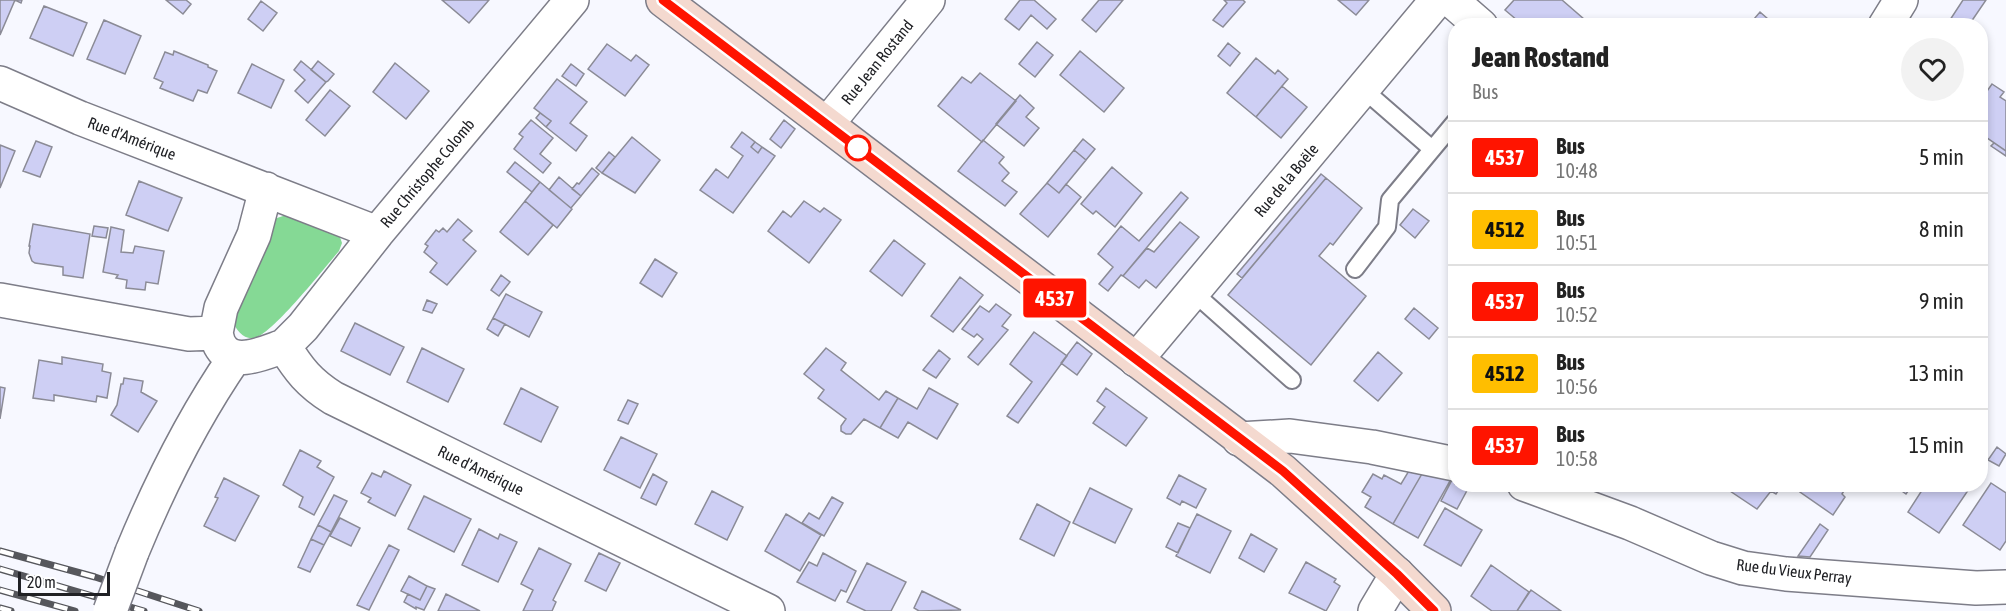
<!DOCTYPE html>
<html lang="fr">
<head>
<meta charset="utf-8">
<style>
	:root { --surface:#fff; --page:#f2f2f2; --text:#222; --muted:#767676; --line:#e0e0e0 }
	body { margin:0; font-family:"Asap Condensed",sans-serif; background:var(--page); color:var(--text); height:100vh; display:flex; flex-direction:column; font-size:22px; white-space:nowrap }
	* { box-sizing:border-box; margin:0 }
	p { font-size:20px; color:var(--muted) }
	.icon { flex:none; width:33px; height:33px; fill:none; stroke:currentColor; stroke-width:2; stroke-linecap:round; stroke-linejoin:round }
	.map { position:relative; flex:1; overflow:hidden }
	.details { position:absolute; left:1448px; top:18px; width:540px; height:474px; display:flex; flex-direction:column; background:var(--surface); border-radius:24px; box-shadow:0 3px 9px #0003 }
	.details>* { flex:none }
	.badge { padding:0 12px; border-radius:4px; font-size:21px; line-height:39px }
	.scale { position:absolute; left:18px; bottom:15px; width:92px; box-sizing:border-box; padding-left:6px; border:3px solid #202125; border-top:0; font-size:16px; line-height:21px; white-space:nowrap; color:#202125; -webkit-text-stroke:4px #fff; paint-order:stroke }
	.map>.badge { position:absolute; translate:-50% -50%; box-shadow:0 0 0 3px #fff }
	.round { display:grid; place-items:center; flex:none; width:63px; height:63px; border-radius:32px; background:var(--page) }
	.headline { display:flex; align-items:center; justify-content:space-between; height:102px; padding:0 24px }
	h1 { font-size:28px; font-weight:800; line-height:45px }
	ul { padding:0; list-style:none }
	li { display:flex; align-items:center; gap:18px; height:72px; padding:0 24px; border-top:2px solid var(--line) }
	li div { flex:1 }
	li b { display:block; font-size:22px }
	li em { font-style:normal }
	li .badge { min-width:66px; font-weight:700; text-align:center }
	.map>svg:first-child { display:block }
	.forest { fill:#85d995 }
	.building { fill:#cecff4; stroke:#8b8b96; stroke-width:1.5 }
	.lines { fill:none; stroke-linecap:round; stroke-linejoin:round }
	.service-casing { stroke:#7d7d88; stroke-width:20 }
	.minor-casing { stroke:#7d7d88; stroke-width:36 }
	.secondary-casing { stroke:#7d7d88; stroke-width:36 }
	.service { stroke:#fff; stroke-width:16 }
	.minor { stroke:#fff; stroke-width:33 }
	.secondary { stroke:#f4d9cf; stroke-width:33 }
	.rail-casing { stroke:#56575c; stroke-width:7 }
	.rail { stroke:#fff; stroke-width:4.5; stroke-dasharray:14; stroke-linecap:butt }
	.minor-bridge-casing { stroke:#7d7d88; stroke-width:36; stroke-linecap:butt }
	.minor-bridge { stroke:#fff; stroke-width:33 }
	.line-casing { stroke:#fff; stroke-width:14 }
	.line { stroke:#ff1400; stroke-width:9 }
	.stop-dot { fill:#fff; stroke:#ff1400; stroke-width:3 }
	.labels { text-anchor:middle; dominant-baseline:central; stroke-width:4.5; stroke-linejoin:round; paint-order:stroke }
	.street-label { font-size:16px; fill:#202125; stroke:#fff }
</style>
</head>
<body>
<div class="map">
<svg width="2006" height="611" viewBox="0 0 2006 611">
	<rect width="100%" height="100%" fill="#f7f8ff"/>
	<path class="forest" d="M289,214L339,234L342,243L339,251C325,267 272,335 254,338C244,340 236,330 233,322L274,219Z"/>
	<path class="building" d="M0,0H22L21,3L15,0L0,35Z
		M166,0H186L191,4L183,14Z
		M442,0H489L469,23Z
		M1020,0H1034L1056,19L1047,29L1031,15L1019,30L1005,19Z
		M1099,0H1123L1096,32L1082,20Z
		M1224,0H1243L1245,2L1223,27L1213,20L1227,3Z
		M1338,0H1369L1356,15Z
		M1514,0H1562L1592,26H1524L1505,10Z
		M1963,0H1986L1971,22L1975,26H1946Z
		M261,1L277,13L263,31L248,19Z
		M44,6L87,23L73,56L30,38Z
		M1760,12L1776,26H1748Z
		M104,20L141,36L125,74L87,59Z
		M1037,42L1053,55L1035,77L1019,64Z
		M1228,43L1240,53L1230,66L1218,56Z
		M607,44L631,61L636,55L649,65L625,96L588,69Z
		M174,51L208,65V67L217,71L207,93L198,90L193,101L160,88L163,82L154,78L165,52L173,55Z
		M1080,51L1124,88L1104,112L1060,75Z
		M1256,58L1275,74L1278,70L1288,79L1256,117L1227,93Z
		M301,61L326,82L308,103L295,91L305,80L294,70Z
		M318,61L334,74L328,81L326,82L311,70Z
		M395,63L429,91L406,119L373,92Z
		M252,64L284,80L271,108L238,93Z
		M571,64L584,74L576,86L562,76Z
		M980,73L1016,101L982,142L938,106L962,77L971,83Z
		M557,79L587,102L570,123L587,136L576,151L546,127L551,121L534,108Z
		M1992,84L2004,92L2000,97L2006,101V151L1980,133V101Z
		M1282,86L1307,107L1281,138L1256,117Z
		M330,90L350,106L325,136L306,120Z
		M1020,95L1034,108L1026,117L1039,128L1024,146L996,124Z
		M540,113L551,121L546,127L536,118Z
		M531,120L553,138L540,154L551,163L543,173L514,149L523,137L519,134Z
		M784,120L795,129L781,148L770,139Z
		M742,132L755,142L751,147L758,153L762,147L775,156L733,213L700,190L716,169L728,178L743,156L731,147Z
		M632,137L660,160L635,193L602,173Z
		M1083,139L1095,149L1086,160L1074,150Z
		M983,140L1004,157L999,163L1009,173L1002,181L1017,192L1005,206L958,171Z
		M36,141L52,147L40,177L23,171Z
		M755,142L762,147L758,153L751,147Z
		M1994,143L2006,151V156L1991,146Z
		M0,145L15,151L0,188Z
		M1074,150L1086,160L1059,193L1047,183Z
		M609,152L615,157L602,173L596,168Z
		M515,162L540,182L532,192L507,172Z
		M1112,167L1142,193L1115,227L1096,211L1093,214L1081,204Z
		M592,168L599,174L581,196L572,189L577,183L579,184Z
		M1321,174L1326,178L1242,278L1237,274Z
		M559,177L581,196L571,208L549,190Z
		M1326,178L1362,208L1333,245L1330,243L1319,256L1366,296L1311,365L1228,295Z
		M139,181L182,198L168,231L126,215Z
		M540,182L572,209L557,228L525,201Z
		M1047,183L1059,193L1066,184L1081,197L1048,237L1020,214Z
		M1181,192L1188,198L1123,276L1121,275L1108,291L1099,284L1113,267L1098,254L1121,226L1139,241Z
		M525,201L553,225L528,255L500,232Z
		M804,201L820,212L824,208L841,220L809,263L768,231L783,211L791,217Z
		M1413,209L1429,221L1415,238L1400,225Z
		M458,219L472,231L463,240L476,251L447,285L430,272L437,263L424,252L428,246L425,244L436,230L439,232L443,228L447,232Z
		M1180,222L1199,237L1156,288L1146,280L1139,288L1123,276L1147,248L1154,252Z
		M33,224L90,234L83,278L63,275V267L35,263L32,261L29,253L30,246H29Z
		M94,226L108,228L106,238L92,236Z
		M111,227L124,230L121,252L133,253L135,246L164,251L158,284L146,282L145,290L126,288L127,280L116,278L118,275L103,272Z
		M894,240L925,264L902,296L870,271Z
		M655,259L677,273L662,297L640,283Z
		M501,275L510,282L499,296L491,290Z
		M960,277L983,295L953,332L931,316Z
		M506,294L542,312L529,337L493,318Z
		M427,300L437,304L432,313L423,310Z
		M996,304L1011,315L1002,326L1008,330L978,365L968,357L983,339L977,334L974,337L962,329L980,306L989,312Z
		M1414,308L1438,328L1429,339L1405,319Z
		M493,318L505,324L498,336L487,329Z
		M355,323L404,347L390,375L341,351Z
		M1034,332L1067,356L1018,423L1007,416L1032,382L1010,364Z
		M1077,342L1092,354L1077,375L1061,363Z
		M422,348L464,369L448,402L407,382Z
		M826,348L846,363L841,370L879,400L886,391L898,398L880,428L864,419L851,434H846L841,431V426L846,419L818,398L824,390L804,374Z
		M939,350L950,359L936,378L923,370Z
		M1378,352L1402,373L1378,401L1354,381Z
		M62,357L103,364L102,371L111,373L107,398L97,396L96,402L54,395V401L33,398L39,360L62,364Z
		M124,378L143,381L141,392L157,401L138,432L111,415L117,405L121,384H123Z
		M0,387L5,388L0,419Z
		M521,388L558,407L541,442L504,424Z
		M929,388L958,404L937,439L908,422L898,438L880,428L898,398L917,409Z
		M1106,388L1147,418L1126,446L1093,423L1105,407L1097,401Z
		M628,400L638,404L628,424L618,420Z
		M621,437L657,454L640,488L604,470Z
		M1997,447L2006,454L1999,466L1988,460Z
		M300,450L321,461L317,467L334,477L314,515L299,507L303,497L283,485Z
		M1410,469L1423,472L1393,524L1365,507L1371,497L1362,492L1373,474L1382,479L1384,475L1401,484Z
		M384,471L411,485L395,516L368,502L371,498L361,493L372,473L381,477Z
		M1423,472L1451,479L1418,538L1393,524Z
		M653,474L667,482L656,505L641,498Z
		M1179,475L1206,489L1196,508L1182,501L1180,505L1167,498Z
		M224,478L259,496L235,541L204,526L218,498L215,497Z
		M1452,480L1455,481V484L1470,485L1457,509L1441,501Z
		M1991,483L2006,493V541L2000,550L1963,525Z
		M1783,484L1776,494L1771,491L1757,509L1721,485Z
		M1805,484H1848L1842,494L1845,497L1833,515L1800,492Z
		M1892,484H1913L1906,494Z
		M1926,484H1962L1969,489L1939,533L1908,512Z
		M1090,488L1132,509L1115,543L1073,523Z
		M712,491L743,507L727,540L695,524Z
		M334,495L347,501L331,532L318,525Z
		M424,496L471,519L454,552L408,529Z
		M832,497L843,503L824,536L802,523L809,513L819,519Z
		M1037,504L1070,522L1054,556L1020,539Z
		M1445,508L1482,530L1461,566L1424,545Z
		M786,514L821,535L800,571L765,551Z
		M1197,514L1231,531L1210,573L1176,556Z
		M340,518L360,528L351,546L330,536Z
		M1178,523L1190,528L1178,553L1166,547Z
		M1820,524L1828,530L1810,557L1798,556Z
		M318,525L331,532L324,545L311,539Z
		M479,529L498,539L500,534L517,542L498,582L462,565Z
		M1251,534L1277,549L1264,572L1239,558Z
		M311,539L324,545L310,572L298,567Z
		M389,545L399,550L369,610L357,605Z
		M539,548L571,564L553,600L556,602L552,611H523L533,590L521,584Z
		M599,553L620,563L606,591L585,581Z
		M823,553L856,571L846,592L841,590L835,601L797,582L809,562L817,566Z
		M1306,562L1336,579L1334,582L1340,586L1326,611L1289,593Z
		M867,563L906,582L891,611H866L847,602Z
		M1491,565L1529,592L1517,611H1492L1471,596Z
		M409,576L427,586L420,600L401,591Z
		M427,586L435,589L424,610L416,607V609L404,602L408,594L420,600Z
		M1531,590L1561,611H1517Z
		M922,591L961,610L919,611L914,608Z
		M446,594L480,611H438Z"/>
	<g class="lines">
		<g class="service-casing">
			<path id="service" d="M1363,89L1432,149
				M1355,269L1387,227L1390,200L1455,122
				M1193,292L1292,380"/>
		</g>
		<g class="minor-casing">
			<path id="minor" d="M1451,0L1481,26
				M1885,26L1901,0
				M0,83L80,118L377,233
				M827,124L928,0
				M0,300L189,334L216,333C217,337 218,343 221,347C234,368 266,352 284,346C299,370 309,383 333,398L768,611
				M216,333L221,308L254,235L266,189
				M284,346L303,327L377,233L572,0
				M1136,360L1437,0
				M1239,439L1290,436L1372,447L1455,464
				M1524,484L1630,523L1711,558L1743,568L1786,574L1976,588L2006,587
				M132,552C160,484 193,418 235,357
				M1375,611L1397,574"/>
		</g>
		<g class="secondary-casing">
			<path id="secondary" d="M663,0L1283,471L1397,574L1434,611"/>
		</g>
		<use href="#service" class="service"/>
		<use href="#minor" class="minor"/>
		<use href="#secondary" class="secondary"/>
		<g class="rail-casing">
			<path id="rail" d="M0,551L95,577L199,611
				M0,569L144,611
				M0,590L75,611
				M0,608L11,611"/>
		</g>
		<use href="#rail" class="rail"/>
		<g class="minor-bridge-casing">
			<path id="minor-bridge" d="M110,611L132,552"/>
		</g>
		<use href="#minor-bridge" class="minor-bridge"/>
	</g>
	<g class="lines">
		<g class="line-casing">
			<path id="line" d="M663,0L1283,471L1397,574L1434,611"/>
		</g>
		<use href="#line" class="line"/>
	</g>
	<circle class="stop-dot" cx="858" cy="148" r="12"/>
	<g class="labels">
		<g class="street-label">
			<text transform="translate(877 62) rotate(-51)">Rue Jean Rostand</text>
			<text transform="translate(132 138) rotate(21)">Rue d'Amérique</text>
			<text transform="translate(427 173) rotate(-50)">Rue Christophe Colomb</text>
			<text transform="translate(1286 180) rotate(-50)">Rue de la Boële</text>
			<text transform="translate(481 470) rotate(26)">Rue d'Amérique</text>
			<text transform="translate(1794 571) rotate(7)">Rue du Vieux Perray</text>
		</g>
	</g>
</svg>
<div class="scale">20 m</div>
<b class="badge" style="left:1055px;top:298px;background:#ff1400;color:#fff">4537</b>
<section class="details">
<div class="headline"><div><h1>Jean Rostand</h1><p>Bus</p></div><a class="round"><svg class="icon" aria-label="heart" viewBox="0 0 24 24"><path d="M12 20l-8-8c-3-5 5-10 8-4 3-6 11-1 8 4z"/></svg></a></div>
<ul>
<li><span class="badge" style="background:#ff1400;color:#fff">4537</span><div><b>Bus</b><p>10:48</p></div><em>5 min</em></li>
<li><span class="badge" style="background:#ffbe00;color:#111">4512</span><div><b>Bus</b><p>10:51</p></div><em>8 min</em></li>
<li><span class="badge" style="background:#ff1400;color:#fff">4537</span><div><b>Bus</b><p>10:52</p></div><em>9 min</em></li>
<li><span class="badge" style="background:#ffbe00;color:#111">4512</span><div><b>Bus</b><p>10:56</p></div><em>13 min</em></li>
<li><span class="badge" style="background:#ff1400;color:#fff">4537</span><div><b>Bus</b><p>10:58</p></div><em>15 min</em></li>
</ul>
</section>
</div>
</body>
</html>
